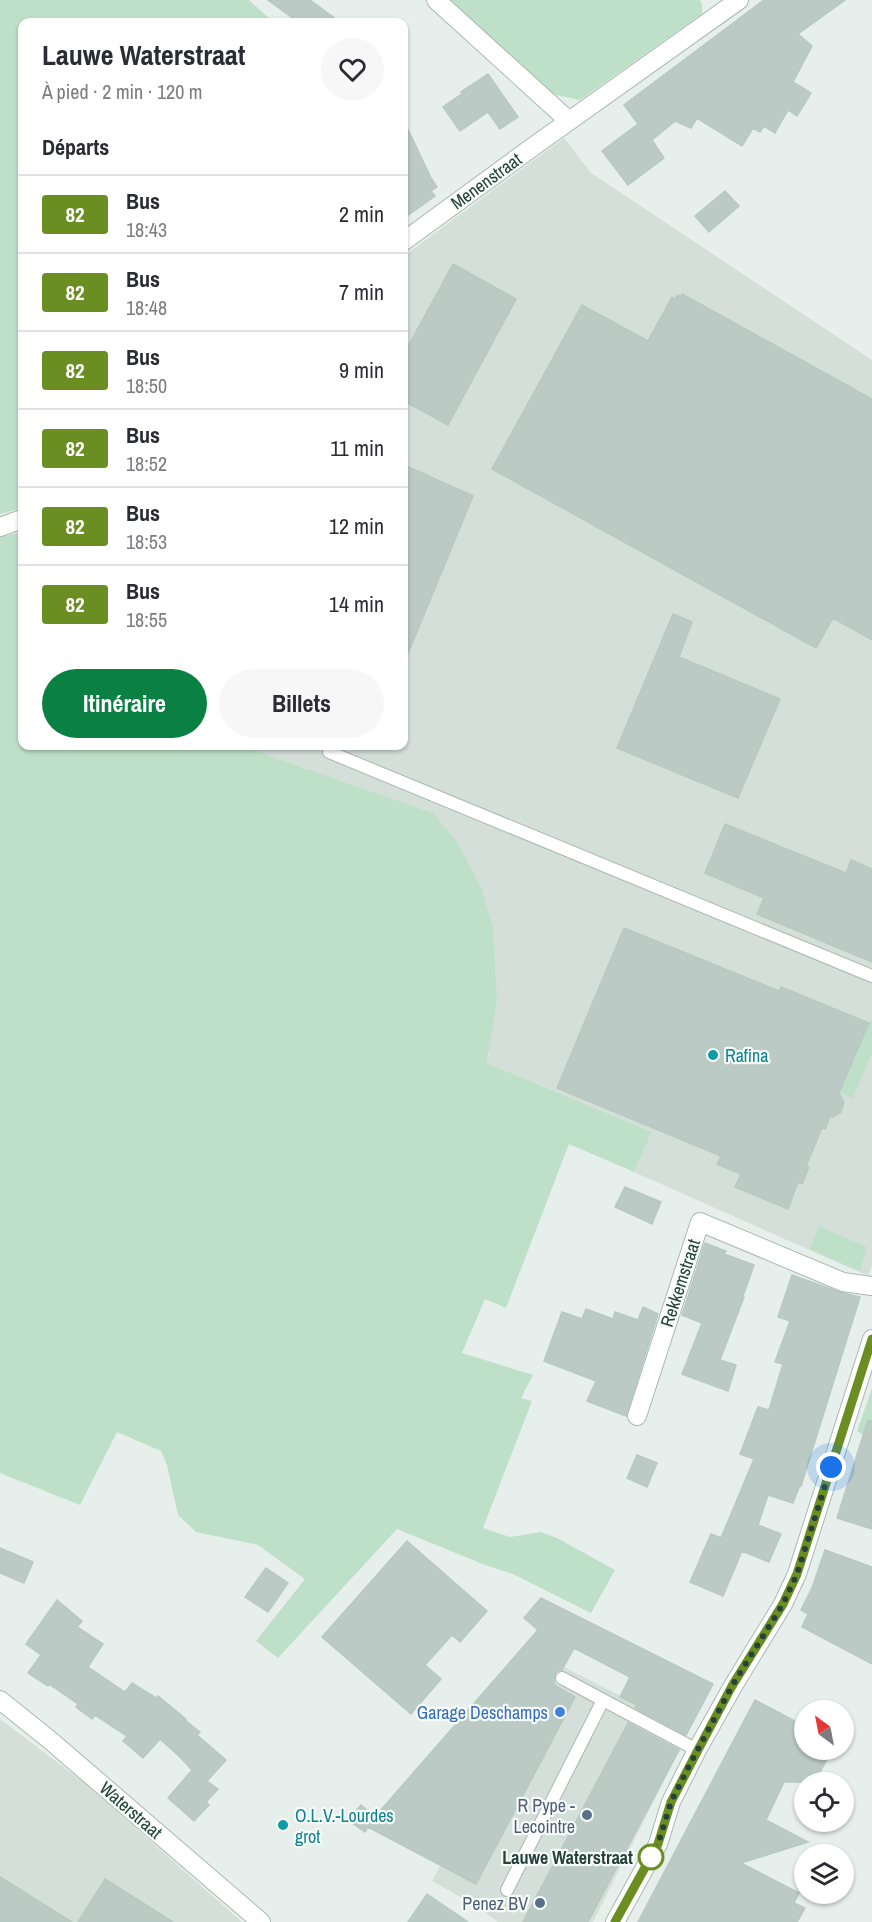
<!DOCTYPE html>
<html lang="fr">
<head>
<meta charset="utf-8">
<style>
	:root { --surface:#fff; --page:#f7f7f7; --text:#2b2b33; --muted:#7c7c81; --line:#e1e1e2; --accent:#0b8043 }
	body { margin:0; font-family:"Archivo Narrow",sans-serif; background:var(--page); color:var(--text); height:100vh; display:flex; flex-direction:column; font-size:22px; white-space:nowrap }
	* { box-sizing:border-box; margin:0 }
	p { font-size:20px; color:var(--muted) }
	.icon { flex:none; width:33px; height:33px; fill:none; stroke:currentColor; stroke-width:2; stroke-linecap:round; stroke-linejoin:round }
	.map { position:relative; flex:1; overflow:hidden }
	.sheet { position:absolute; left:18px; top:18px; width:390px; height:732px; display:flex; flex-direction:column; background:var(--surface); border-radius:12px; box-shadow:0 2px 4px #0004 }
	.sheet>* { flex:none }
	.badge { padding:0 12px; border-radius:4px; font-size:21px; line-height:39px }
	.needle { width:39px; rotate:328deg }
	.tools { position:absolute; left:794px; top:1700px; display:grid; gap:12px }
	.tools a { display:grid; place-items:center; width:60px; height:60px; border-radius:50%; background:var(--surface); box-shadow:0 2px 4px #0004; font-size:30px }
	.you { position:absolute; width:30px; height:30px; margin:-15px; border:4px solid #fff; border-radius:50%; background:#1a73e8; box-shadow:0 0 0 9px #1a73e833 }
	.map>.badge { position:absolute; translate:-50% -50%; box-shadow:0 0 0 3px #fff }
	h2 { padding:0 24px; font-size:22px; line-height:54px }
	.round { display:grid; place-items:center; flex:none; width:63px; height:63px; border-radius:32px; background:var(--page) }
	.headline { display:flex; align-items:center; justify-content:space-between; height:102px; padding:0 24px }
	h1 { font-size:28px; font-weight:700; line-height:45px }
	.cta { display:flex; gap:12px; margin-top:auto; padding:12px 24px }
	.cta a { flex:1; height:69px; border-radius:36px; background:var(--accent); color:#fff; font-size:24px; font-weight:700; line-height:69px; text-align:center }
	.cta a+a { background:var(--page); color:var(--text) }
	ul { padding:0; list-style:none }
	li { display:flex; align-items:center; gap:18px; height:78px; padding:0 24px; border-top:2px solid var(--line) }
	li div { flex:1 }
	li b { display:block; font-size:22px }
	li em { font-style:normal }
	li .badge { min-width:66px; font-weight:700; text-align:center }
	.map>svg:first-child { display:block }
	.built { fill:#d4dfda }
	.green { fill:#bfe0c8 }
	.building { fill:#bbcac4; stroke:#b8c9c2; stroke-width:1.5 }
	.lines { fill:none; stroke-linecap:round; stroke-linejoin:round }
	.lane-casing { stroke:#a8b8b2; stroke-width:14 }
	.street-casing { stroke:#a8b8b2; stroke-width:20 }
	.secondary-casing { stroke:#a4bbb3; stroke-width:20 }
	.lane { stroke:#fff; stroke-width:12 }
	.street { stroke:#fff; stroke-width:18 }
	.secondary { stroke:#fff; stroke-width:18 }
	.line-casing { stroke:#fff; stroke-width:14 }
	.line { stroke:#6b8e23; stroke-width:9 }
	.walk { stroke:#24423a; stroke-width:6; stroke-dasharray:0 10.8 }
	.culture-dot { fill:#0f9aa8; stroke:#f7fbf9; stroke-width:2 }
	.shop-dot { fill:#3f7fe0; stroke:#f7fbf9; stroke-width:2 }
	.service-dot { fill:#5c6f8a; stroke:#f7fbf9; stroke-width:2 }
	.stop-dot { fill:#fff; stroke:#6b8e23; stroke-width:3 }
	.labels { text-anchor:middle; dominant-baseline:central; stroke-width:4.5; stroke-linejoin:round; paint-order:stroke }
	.street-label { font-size:18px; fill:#24423a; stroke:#f7fbf9 }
	.culture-label { font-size:18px; fill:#0d838f; stroke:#f7fbf9; text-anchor:start }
	.shop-label { font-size:18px; fill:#366cbe; stroke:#f7fbf9; text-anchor:end }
	.service-label { font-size:18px; fill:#4e5e75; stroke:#f7fbf9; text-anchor:end }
	.stop-label { font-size:18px; font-weight:bold; fill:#24423a; stroke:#f7fbf9; text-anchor:end }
</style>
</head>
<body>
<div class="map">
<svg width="872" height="1922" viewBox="0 0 872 1922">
	<rect width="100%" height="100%" fill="#e6efeb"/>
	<path class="built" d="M564,138L591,173L872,360V1265L868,1276L634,1172L652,1132L487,1063L489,1054L306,769L245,746H404V256Z
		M564,1667L689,1731L593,1922H498L478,1907L432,1881L522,1710L554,1685Z
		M0,1719L82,1781L242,1922H0Z"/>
	<path class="green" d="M0,0H249L273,22H22V508L0,514Z
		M447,0H700L702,4V14L580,100L547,93Z
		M22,532V746H245L306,769L433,813L458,843L482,890L493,928L497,999L487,1063L652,1132L634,1172L569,1144L506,1308L485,1299L462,1353L533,1375L521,1398L532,1401L483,1528L510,1537L541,1532L557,1538L615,1570L591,1613L513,1574L485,1565L397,1529L278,1658L256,1641L305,1579L258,1545L196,1532L178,1515L167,1465L161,1451L117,1432L80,1505L0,1473V537Z
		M871,1019H872V1053L853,1098L840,1093Z
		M819,1226L867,1247L860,1271L810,1249Z
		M872,1388V1440L857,1431Z"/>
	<path class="building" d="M268,0H310L340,22H298Z
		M764,0H845L798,34L812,46L793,82L811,93L797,116L788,110L775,133L764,126L760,132L753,128L742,146L697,118L691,128L675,121L652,140L664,158L628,185L602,151L638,124L624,105Z
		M488,74L518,117L500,129L488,112L460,131L443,107L463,93L461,92Z
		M404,121L431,178L437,187L431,191L435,196L404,218Z
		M725,191L739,206L709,232L695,216Z
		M453,264L516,299L448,425L404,401V354Z
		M682,294L872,399V640L833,618L816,648L492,469L582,305L648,341L672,297L675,299L678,295L681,297Z
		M404,465L473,496L404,663Z
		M673,614L692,622L679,657L780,699L738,798L617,748Z
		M725,824L846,873L851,860L872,869V962L757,914L764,898L705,873Z
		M624,928L779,991L781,987L869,1023L839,1093L844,1102L841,1112L833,1117L830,1116L825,1129L822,1128L806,1166L809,1167L802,1184L798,1182L788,1209L735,1187L741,1174L717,1164L721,1156L557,1088Z
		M625,1187L661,1202L652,1224L615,1207Z
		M705,1243L726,1251L724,1254L754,1265L743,1296L744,1297L720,1360L736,1365L728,1391L682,1374L702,1323L682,1315Z
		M792,1275L839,1292L860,1297L801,1486L800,1485L793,1503L768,1495L758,1525L781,1534L769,1562L742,1551L723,1596L690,1582L711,1534L721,1538L754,1459L740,1454L758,1407L769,1410L783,1364L775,1362L790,1321L778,1317Z
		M643,1307L658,1314L626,1416L587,1401L596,1381L544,1361L562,1312L582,1319L586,1309L613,1319L615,1312L638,1320Z
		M868,1420L872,1421V1529L837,1518Z
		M637,1455L657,1463L647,1487L627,1478Z
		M407,1541L487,1611L460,1642L452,1635L425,1665L441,1679L411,1714L322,1637Z
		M0,1548L33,1562L24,1583L0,1573Z
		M825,1550L872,1567V1664L802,1627L808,1614L801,1610L812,1588Z
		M266,1568L288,1583L268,1612L245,1597Z
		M541,1598L713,1684L686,1735L635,1708L637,1705L620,1697L630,1677L574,1648L562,1670L557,1671L555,1675L554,1685L575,1697L476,1884L368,1827L365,1832L348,1820L361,1805L374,1816L373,1819L538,1630L524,1618Z
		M57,1600L82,1621L77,1627L103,1644L88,1667L125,1692L132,1683L156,1698L158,1696L186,1719L185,1720L200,1732L197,1735L226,1760L207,1781L218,1789L206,1802L209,1805L194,1821L168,1798L192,1770L180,1757L160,1739L143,1758L123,1741L127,1736L95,1715L92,1719L76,1707L78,1704L49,1684L48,1686L28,1673L41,1655L26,1644Z
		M755,1700L804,1726V1749H833L814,1782H784L766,1820L808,1842L741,1863L799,1893L794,1903L805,1908L797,1922H638Z
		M628,1723L679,1750L607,1886L588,1922H523Z
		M0,1877L72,1922H0Z
		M105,1879L173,1922H78Z
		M427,1894L468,1922H408Z"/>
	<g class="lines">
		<g class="lane-casing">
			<path id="lane" d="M329,752L872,976
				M562,1678L603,1700
				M507,1890L603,1700L697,1750"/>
		</g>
		<g class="street-casing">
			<path id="street" d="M436,0L569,121
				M404,241L534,146L739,0
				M0,527L22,519
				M637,1416L700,1222L843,1282L872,1286
				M0,1700L51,1741L261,1922"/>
		</g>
		<g class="secondary-casing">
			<path id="secondary" d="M615,1922L658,1844L671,1802L697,1750L733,1686L783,1604L797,1574L872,1339"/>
		</g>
		<use href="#lane" class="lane"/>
		<use href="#street" class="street"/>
		<use href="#secondary" class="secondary"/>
	</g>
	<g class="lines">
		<g class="line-casing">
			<path id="line" d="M615,1922L658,1844L671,1802L698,1750L732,1686L783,1604L797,1574L872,1339"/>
		</g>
		<use href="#line" class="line"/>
		<path class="walk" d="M651,1857L658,1844L671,1802L689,1766L732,1686L783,1604L797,1574L831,1467"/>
	</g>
	<g class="culture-dot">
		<circle cx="713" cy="1055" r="6"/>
		<circle cx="283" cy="1825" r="6"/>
	</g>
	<circle class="shop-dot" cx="560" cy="1712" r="6"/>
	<g class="service-dot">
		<circle cx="587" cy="1815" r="6"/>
		<circle cx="540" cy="1903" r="6"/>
	</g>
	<circle class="stop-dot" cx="651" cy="1857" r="12"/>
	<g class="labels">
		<g class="street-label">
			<text transform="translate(486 181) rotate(-36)">Menenstraat</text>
			<text transform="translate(680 1283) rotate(-72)">Rekkemstraat</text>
			<text transform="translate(131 1810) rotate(41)">Waterstraat</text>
		</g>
		<g class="culture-label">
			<text x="725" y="1055">Rafina</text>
			<text x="295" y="1815">O.L.V.-Lourdes<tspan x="295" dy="21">grot</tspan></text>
		</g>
		<g class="shop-label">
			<text x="548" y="1712">Garage Deschamps</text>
		</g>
		<g class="service-label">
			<text x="575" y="1805">R Pype -<tspan x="575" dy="21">Lecointre</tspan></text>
			<text x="528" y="1903">Penez BV</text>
		</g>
		<g class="stop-label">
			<text x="633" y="1857">Lauwe Waterstraat</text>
		</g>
	</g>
</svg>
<div class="tools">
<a><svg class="needle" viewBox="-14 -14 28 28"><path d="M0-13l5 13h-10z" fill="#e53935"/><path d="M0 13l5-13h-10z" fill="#7c7c81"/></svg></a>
<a><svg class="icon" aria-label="locate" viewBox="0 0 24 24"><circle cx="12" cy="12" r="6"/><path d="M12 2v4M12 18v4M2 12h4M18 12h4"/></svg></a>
<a><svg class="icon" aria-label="layers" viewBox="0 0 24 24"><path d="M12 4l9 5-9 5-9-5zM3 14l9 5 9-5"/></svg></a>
</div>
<div class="you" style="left:831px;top:1467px"></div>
<section class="sheet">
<div class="headline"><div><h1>Lauwe Waterstraat</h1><p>À pied · 2 min · 120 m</p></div><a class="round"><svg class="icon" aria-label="heart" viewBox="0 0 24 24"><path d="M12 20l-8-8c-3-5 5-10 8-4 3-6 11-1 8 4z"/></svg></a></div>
<h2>Départs</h2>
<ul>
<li><span class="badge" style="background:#6b8e23;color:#fff">82</span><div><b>Bus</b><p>18:43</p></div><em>2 min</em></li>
<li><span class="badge" style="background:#6b8e23;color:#fff">82</span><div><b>Bus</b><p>18:48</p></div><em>7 min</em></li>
<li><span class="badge" style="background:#6b8e23;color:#fff">82</span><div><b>Bus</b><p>18:50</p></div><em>9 min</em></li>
<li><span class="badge" style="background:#6b8e23;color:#fff">82</span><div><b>Bus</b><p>18:52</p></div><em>11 min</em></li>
<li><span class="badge" style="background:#6b8e23;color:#fff">82</span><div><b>Bus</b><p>18:53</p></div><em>12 min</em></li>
<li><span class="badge" style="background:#6b8e23;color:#fff">82</span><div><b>Bus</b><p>18:55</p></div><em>14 min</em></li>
</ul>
<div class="cta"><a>Itinéraire</a><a>Billets</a></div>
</section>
</div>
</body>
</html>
